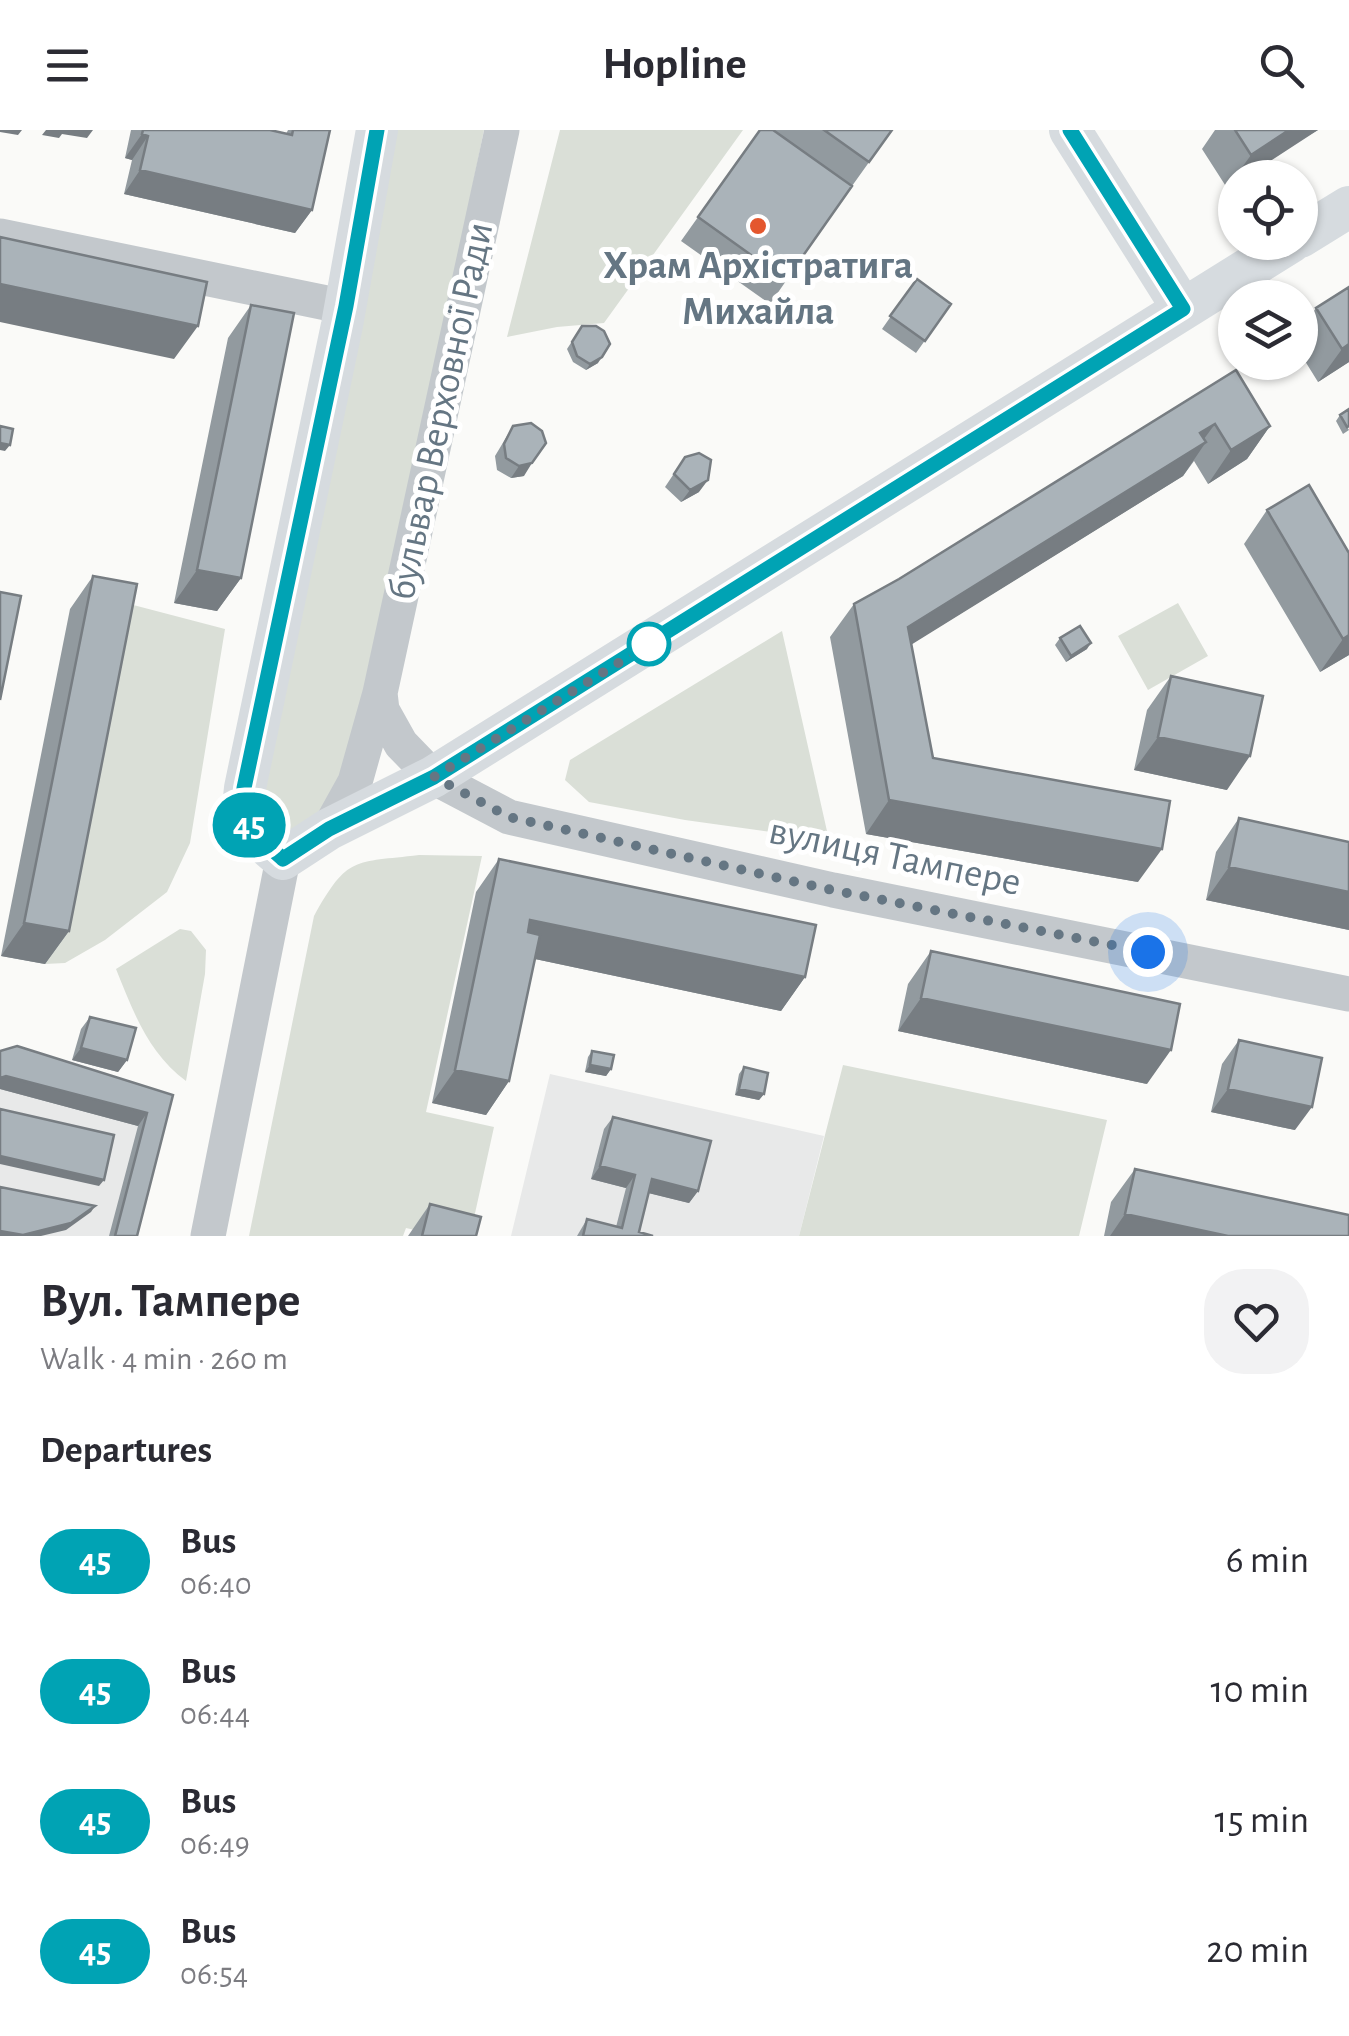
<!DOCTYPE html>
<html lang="en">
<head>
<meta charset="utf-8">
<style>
	:root { --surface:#fff; --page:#f2f2f3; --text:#2b2b33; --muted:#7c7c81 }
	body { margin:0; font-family:"Alegreya Sans",sans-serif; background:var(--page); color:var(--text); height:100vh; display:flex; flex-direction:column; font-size:38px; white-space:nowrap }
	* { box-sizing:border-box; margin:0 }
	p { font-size:32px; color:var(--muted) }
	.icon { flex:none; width:55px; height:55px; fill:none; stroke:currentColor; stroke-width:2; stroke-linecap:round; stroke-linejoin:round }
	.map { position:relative; height:1106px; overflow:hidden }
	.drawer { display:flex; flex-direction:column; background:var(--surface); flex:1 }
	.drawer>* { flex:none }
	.badge { padding:0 20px; border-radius:32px; font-size:35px; line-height:65px }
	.buttons { position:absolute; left:1218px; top:30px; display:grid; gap:20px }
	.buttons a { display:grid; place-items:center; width:100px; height:100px; border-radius:50%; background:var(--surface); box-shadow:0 2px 8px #0004; font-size:50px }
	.you { position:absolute; width:50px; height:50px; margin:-25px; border:8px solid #fff; border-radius:50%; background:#1a73e8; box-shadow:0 0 0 15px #1a73e833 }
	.map>.badge { position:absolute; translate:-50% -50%; box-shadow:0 0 0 5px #fff }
	h2 { padding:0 40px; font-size:38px; line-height:90px }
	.round { display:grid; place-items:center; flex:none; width:105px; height:105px; border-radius:40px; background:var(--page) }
	.overview { display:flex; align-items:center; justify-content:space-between; height:170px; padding:0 40px }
	h1 { font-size:48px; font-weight:600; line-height:75px }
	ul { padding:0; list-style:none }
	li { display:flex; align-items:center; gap:30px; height:130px; padding:0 40px }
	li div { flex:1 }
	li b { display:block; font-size:38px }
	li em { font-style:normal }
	li .badge { min-width:110px; font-weight:700; text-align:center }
	header { display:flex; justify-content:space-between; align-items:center; height:130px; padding:0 40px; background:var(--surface); font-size:45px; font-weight:600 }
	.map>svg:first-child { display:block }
	.built { fill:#e8e9e9 }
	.green { fill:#dadfd7 }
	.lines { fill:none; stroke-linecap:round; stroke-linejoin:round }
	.minor { stroke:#c3c8cc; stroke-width:35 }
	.major { stroke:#d6dbdf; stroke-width:42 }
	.wall { fill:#929a9f }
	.shaded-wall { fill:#777d82 }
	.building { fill:#aab3b9; stroke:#777d82; stroke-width:2.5 }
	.line-casing { stroke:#fff; stroke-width:22 }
	.line { stroke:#00a3b4; stroke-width:15 }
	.walk { stroke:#657683; stroke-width:10; stroke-dasharray:0 18 }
	.poi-dot { fill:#e4572e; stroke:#fff; stroke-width:4 }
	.stop-dot { fill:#fff; stroke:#00a3b4; stroke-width:5 }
	.labels { text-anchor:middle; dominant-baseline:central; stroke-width:10; stroke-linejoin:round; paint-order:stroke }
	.poi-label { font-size:40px; font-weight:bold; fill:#657683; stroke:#fff }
	.street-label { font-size:40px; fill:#657683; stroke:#fff }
</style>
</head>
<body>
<header><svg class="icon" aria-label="menu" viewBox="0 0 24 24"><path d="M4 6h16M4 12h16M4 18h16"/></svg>Hopline<svg class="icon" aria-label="search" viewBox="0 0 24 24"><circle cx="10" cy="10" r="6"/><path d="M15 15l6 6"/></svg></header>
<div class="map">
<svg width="1349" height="1106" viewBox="0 0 1349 1106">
	<rect width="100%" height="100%" fill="#fafaf8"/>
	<path class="built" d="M8,918L170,970L133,1106H0V921Z
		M550,944L824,1006L799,1106H511Z"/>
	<path class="green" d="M391,0H484L356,624L321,684L282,704L257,688Z
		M560,0H743L604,193L557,197L507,207Z
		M118,471L225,499L190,713L167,762L105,810L65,833L45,834Z
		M1178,473L1208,526L1148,560L1118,506Z
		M782,501L829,710L685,690L589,672L565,650L570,630Z
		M419,725L482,726L426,982L494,997L470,1106H441L406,1098L403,1106H249L314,786C348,725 354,733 419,725Z
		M180,799L191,801L206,820L205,844L186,951C148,923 133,881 116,839Z
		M843,935L1107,990L1079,1106H799Z"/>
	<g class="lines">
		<path class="minor" d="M502,0L380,563L382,580L401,614L433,647L509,687L833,760L1349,864
			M0,106L346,177
			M329,699L355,652L380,563
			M208,1106L283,729"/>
		<path class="major" d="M377,0L342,195L245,658C240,693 258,708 283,729L329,699L433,647L1291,112
			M1070,0L1183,179
			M1300,107L1349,77"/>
	</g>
	<path class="wall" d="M131,0H270L286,4L288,0H330L312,80L295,103L124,64L132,30L125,28Z
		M760,0L852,56L770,174L681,111Z
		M773,0H892L852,56Z
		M1215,0H1318L1235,48V53L1227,58L1202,19Z
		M917,149L951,174L916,223L882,199Z
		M1349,157V232L1318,252L1300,223V201L1316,178Z
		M251,175L241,448L217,481L174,473L228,208Z
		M582,196L598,233L586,240L573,232L567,219Z
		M1236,240L1270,296L1247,329L1208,354L1194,331L1183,346L911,514L933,628L1138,752L866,704L830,507L854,474L899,449Z
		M1340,285L1349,300L1343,304L1336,291Z
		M513,296L524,346L511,348L497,340L495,326Z
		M685,327L699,362L681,372L665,357Z
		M1267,380L1349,423V525L1320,542L1244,414Z
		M93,446L69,801L45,834L1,826L70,479Z
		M1060,508L1087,519L1066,532L1055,515Z
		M1171,546L1227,660L1134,640L1147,580Z
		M1239,688L1349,712V800L1206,770L1216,722Z
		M499,729L805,847L781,881L535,829L509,951L486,985L432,973L476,762Z
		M931,821L1147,954L898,901L908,854Z
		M90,887L127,930L118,942L72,930L81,899Z
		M1239,910L1295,1000L1211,982L1222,934Z
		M592,921L611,939L606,946L585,942L588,927Z
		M744,937L764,964L759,970L735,965L739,944Z
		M0,959L173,965L137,1106H109L138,996Z
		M613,987L698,1061L689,1073L649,1063L639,1102L653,1106H577L587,1089L616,1097L626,1058L591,1049L604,999Z
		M1135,1039L1349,1106H1104L1111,1072Z
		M430,1074L476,1106H408Z"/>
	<path class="shaded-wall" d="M0,0H22L18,5L0,2Z
		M46,0H93L87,8L62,4L59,8L42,5Z
		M1289,0H1318L1244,48H1235V53L1227,58L1251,25Z
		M142,4L148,6L132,30L125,28Z
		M140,40L312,80L295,103L124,64Z
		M0,154L198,196L174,229L0,192Z
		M1349,214V232L1318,252L1342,219Z
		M602,227L598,233L586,240L590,234Z
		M1215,294L1198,317L1206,312L1183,346L885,531L908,497Z
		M1270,296L1247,329L1208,354L1231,320Z
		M0,313L10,315L5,321L0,320Z
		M532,333L524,346L511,348L519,336Z
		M708,350L699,362L681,372L690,360Z
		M197,440L241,448L217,481L174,473Z
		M1349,505V525L1320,542L1343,509Z
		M1091,513L1087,519L1066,532L1071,526Z
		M1158,607L1250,626L1227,660L1134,640Z
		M889,670L1162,719L1138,752L866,704Z
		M1229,737L1349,762V800L1206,770Z
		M530,790L805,847L781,881L507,823Z
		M24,793L69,801L45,834L1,826Z
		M921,868L1171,920L1147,954L898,901Z
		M81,918L127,930L118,942L72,930Z
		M590,935L611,939L606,946L585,942Z
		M455,940L509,951L486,985L432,973Z
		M6,946L147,983L138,996L0,959V948Z
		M739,959L764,964L759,970L735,965Z
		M1228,959L1312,977L1295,1000L1211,982Z
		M0,1026L104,1050L99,1056L0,1034Z
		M600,1036L635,1045L626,1058L591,1049Z
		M652,1049L698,1061L689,1073L644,1062Z
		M95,1076L91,1082L66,1100L41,1106H0V1101Z
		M1125,1084L1228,1106H1110Z"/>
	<path class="building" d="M143,0H270L292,5L293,0H330L312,80L140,40L148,6L142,4Z
		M760,0H773L852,56L786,150L698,87Z
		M824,0H892L869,32Z
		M1235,0H1289L1251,25Z
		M0,107L207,152L198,196L0,154Z
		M917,149L951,174L925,211L890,186Z
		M1349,157V214L1342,219L1316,178Z
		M251,175L294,183L241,448L197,440Z
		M582,196H596L604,201L610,214L602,227L590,234L577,226L572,212Z
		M1236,240L1270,296L1231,320L1215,294L1200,303L1206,312L908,497L933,628L1170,671L1162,719L889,670L854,474L899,449Z
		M1349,279V296L1347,297L1340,285Z
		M531,293L542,301L546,313L532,333L519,336L506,328L504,314L513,296Z
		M0,296L13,299L10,315L0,313Z
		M699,323L711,330L708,350L690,360L674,344L685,327Z
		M1309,355L1349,423V505L1343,509L1267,380Z
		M93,446L137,454L69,801L24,793Z
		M0,462L21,466L0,570Z
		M1080,496L1091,513L1071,526L1060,508Z
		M1171,546L1263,566L1250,626L1158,607Z
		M1239,688L1349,712V762L1229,737Z
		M499,729L816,795L805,847L530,790L528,802L540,805L509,951L455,940Z
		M931,821L1180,874L1171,920L921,868Z
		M90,887L136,898L127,930L81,918Z
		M1239,910L1322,928L1312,977L1228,959Z
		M17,916L173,965L137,1106H115L147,983L6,946L0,948V921Z
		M592,921L614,925L611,939L590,935Z
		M744,937L768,943L764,964L739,959Z
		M0,979L114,1005L104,1050L0,1026Z
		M613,987L711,1011L698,1061L652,1049L639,1102L653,1106H583L587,1089L622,1098L635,1045L600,1036Z
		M1135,1039L1349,1085V1106H1228L1125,1084Z
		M0,1057L95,1076L71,1093L23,1105L0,1101Z
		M430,1074L481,1087L476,1106H422Z"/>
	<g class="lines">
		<g class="line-casing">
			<path id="line" d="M377,0L346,176L244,658C241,693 258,707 283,729L329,699L434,647L1183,179L1070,0"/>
		</g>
		<use href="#line" class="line"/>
		<path class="walk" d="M649,514L434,647L509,687L832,760L1148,822"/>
	</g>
	<circle class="poi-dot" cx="758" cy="96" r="10"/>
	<circle class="stop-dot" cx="649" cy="514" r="20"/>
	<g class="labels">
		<g class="poi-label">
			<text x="758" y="136">Храм Архістратига<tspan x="758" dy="46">Михайла</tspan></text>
		</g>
		<g class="street-label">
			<text transform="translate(441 281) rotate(-78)">бульвар Верховної Ради</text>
			<text transform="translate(895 727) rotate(12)">вулиця Тампере</text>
		</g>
	</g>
</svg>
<div class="buttons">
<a><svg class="icon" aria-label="locate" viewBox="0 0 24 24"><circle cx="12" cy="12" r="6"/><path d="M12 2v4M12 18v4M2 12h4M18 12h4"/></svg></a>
<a><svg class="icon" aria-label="layers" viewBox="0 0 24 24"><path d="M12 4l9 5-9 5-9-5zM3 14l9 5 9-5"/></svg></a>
</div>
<div class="you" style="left:1148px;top:822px"></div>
<b class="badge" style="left:249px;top:695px;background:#00a3b4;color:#fff">45</b>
</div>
<section class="drawer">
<div class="overview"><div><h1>Вул. Тампере</h1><p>Walk · 4 min · 260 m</p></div><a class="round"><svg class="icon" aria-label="heart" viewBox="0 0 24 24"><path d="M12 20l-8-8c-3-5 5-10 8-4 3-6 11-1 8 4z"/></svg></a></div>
<h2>Departures</h2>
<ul>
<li><span class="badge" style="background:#00a3b4;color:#fff">45</span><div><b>Bus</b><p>06:40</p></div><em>6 min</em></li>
<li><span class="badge" style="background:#00a3b4;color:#fff">45</span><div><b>Bus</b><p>06:44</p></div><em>10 min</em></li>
<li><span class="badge" style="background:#00a3b4;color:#fff">45</span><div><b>Bus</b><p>06:49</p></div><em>15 min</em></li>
<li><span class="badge" style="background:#00a3b4;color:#fff">45</span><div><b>Bus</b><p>06:54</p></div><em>20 min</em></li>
</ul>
</section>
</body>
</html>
